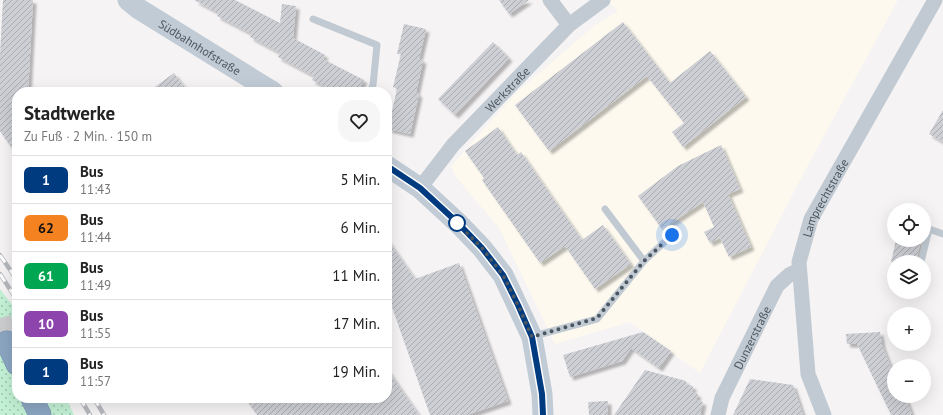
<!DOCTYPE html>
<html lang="de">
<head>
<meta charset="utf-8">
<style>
	:root { --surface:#fff; --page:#f6f6f6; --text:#222; --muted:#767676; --line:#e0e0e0 }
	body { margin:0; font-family:"PT Sans",sans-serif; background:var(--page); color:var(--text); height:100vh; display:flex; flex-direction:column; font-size:15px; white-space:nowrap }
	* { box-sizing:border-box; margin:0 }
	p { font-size:13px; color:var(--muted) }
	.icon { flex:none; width:22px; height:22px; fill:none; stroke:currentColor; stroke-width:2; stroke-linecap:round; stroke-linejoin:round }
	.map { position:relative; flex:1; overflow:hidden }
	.sheet { position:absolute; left:12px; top:87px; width:380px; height:316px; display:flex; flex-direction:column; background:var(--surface); border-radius:16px; box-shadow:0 4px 16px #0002 }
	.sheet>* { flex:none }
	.badge { padding:0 8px; border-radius:6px; font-size:14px; line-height:26px }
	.fabs { position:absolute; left:887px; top:203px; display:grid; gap:8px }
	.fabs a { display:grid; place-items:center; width:44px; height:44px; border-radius:50%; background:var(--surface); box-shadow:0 4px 16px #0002; font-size:20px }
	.you { position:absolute; width:20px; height:20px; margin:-10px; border:3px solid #fff; border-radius:50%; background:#1a73e8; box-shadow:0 0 0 6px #1a73e833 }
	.map>.badge { position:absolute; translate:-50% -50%; box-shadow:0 0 0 2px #fff }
	.round { display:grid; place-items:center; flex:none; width:42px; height:42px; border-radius:16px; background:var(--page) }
	.overview { display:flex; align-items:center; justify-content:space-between; height:68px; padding:0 12px }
	h1 { font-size:19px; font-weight:700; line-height:30px }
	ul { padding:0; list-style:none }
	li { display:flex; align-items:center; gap:12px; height:48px; padding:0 12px; border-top:1px solid var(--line) }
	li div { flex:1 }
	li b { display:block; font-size:15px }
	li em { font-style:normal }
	li .badge { min-width:44px; font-weight:700; text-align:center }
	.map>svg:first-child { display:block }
	.commercial { fill:#fdf9ef }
	.grass { fill:url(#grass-dots) }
	.building { fill:url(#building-hatch); filter:url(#shadow) }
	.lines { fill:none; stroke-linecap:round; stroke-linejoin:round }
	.highway-tunnel { stroke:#caccce; stroke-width:22; stroke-dasharray:22 11; stroke-linecap:butt }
	.highway-casing { stroke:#7690ad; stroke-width:23 }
	.lane { stroke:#c1cad2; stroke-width:7 }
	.street { stroke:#c1cad2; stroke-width:15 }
	.secondary { stroke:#c1cbd6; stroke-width:21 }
	.highway { stroke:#8ba5c1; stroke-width:22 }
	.rail-casing { stroke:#b5b8bd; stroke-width:4.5 }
	.rail { stroke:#fff; stroke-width:3; stroke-dasharray:9; stroke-linecap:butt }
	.line-casing { stroke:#fff; stroke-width:9 }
	.line { stroke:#003b80; stroke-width:6 }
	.walk { stroke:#4a5661; stroke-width:4; stroke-dasharray:0 7.2 }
	.stop-dot { fill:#fff; stroke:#003b80; stroke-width:2 }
	.labels { text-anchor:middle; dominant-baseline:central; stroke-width:3.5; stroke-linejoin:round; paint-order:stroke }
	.street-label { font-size:12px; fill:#4a5661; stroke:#fff }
</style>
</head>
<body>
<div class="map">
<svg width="943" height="415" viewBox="0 0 943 415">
	<defs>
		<pattern id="grass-dots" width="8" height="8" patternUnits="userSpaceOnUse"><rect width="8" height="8" fill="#c3f1d5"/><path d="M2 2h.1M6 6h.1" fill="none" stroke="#a0c6b0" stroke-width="1.8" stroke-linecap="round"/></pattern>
		<pattern id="building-hatch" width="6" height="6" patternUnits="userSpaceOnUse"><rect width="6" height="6" fill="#cdcfd5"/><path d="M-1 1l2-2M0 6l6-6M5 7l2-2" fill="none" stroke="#a8abb0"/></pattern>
		<filter id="shadow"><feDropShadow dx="3.5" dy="3.5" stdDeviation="1" flood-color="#0004"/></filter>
	</defs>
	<rect width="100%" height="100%" fill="#f5f3f3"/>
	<path class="commercial" d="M607,0H898L808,165L700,373L630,322L555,344L499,228L456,177L451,166L515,94L595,25L618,11Z"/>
	<path class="grass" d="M0,289L17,311V398H66L74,415H0Z"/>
	<path class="building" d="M3,0H33L28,92H17V156L0,131V55Z
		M194,0H235L280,23L282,4L296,6L293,38L325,55L323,59L364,80L357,92H336L312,80L314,76L278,57L280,53L250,37L252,34L217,16L219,13Z
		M499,0H529L509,14Z
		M623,22L670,83L710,51L746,97L683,147L672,132L684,123L647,76L549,151L515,105Z
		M404,24L426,29L419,59L423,60L416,93L419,94L410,134L388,129L397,89L393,87L401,54H397Z
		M493,42L509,58L455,115L438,99Z
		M174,73L188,92H148Z
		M943,110V142L929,134Z
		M498,127L517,155L521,152L582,240L603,225L631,264L595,289L565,246L540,263L482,180L484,178L465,151Z
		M721,145L740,189L728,194L751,247L729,257L720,238L710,243L704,232L714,227L703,202L662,229L638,196L678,166Z
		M387,239L415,279L459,263L508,401L467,415H430L387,293Z
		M896,240H921L916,262H891Z
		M643,332L671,351L659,368L631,348L622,361L570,377L563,355Z
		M880,332L882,345L894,376V396H905L912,415H891L857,344H847L846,334Z
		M387,369L419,415H257L245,398H387Z
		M645,370L686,381V384L693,386L692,392L698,394L696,400L703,402L700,415H614Z
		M750,379L793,385L803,415H733Z
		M608,401V415H589L588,402Z"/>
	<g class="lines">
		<path class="highway-tunnel" d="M0,318L7,342"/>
		<g class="highway-casing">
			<path id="highway" d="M7,342L17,364
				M32,398L40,415"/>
		</g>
		<path class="lane" d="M313,19L377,45L373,85L370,92
			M644,261L672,235
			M921,262L929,229L943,234
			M534,336L597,319L644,261L605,209"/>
		<g class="street">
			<path d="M550,0L569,25"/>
			<path id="s1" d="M420,188L453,145L569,25L603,0"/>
			<path id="s2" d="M718,415L722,398L777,286L789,275L799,270"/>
			<path id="s3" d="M824,415L808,374L799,262L811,219L935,0"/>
		</g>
		<g class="secondary">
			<path id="s4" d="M128,0L139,9L273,92"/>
			<path d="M387,166L420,188L459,224L482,248L503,275L532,337L542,394L543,415"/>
		</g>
		<use href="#highway" class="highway"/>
		<g class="rail-casing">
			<path id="rail" d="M0,255L17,280
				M0,274L17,300
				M80,398L90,415
				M94,398L104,415"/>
		</g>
		<use href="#rail" class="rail"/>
	</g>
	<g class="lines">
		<g class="line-casing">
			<path id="line" d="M387,166L420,188L459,224L482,248L503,275L518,305L532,337L542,394L543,415"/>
		</g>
		<use href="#line" class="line"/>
		<path class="walk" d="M457,223L482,248L503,275L518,305L532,337L597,318L644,261L672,235"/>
	</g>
	<circle class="stop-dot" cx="457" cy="223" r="8"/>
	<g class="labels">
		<g class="street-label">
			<text stroke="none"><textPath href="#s4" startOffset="86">Südbahnhofstraße</textPath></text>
			<text stroke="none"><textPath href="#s1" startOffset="132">Werkstraße</textPath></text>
			<text stroke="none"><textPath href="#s3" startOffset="226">Lamprechtstraße</textPath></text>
			<text stroke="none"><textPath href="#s2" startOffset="85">Dunzerstraße</textPath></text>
		</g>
	</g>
</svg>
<div class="fabs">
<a><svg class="icon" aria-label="locate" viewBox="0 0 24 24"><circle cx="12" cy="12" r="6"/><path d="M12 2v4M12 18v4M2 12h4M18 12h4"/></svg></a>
<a><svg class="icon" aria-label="layers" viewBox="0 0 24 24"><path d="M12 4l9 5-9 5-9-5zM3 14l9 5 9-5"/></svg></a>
<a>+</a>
<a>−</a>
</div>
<div class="you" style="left:672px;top:235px"></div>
<section class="sheet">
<div class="overview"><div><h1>Stadtwerke</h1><p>Zu Fuß · 2 Min. · 150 m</p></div><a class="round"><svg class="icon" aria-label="heart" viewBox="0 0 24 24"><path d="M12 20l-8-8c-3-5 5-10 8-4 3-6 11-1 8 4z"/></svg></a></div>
<ul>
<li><span class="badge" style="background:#003b80;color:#fff">1</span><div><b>Bus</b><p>11:43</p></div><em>5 Min.</em></li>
<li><span class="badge" style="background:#f58220;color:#111">62</span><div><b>Bus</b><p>11:44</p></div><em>6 Min.</em></li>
<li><span class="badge" style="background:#00a651;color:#fff">61</span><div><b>Bus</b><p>11:49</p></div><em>11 Min.</em></li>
<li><span class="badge" style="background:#8e44ad;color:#fff">10</span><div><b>Bus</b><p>11:55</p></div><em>17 Min.</em></li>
<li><span class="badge" style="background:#003b80;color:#fff">1</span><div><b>Bus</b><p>11:57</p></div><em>19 Min.</em></li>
</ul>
</section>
</div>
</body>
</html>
